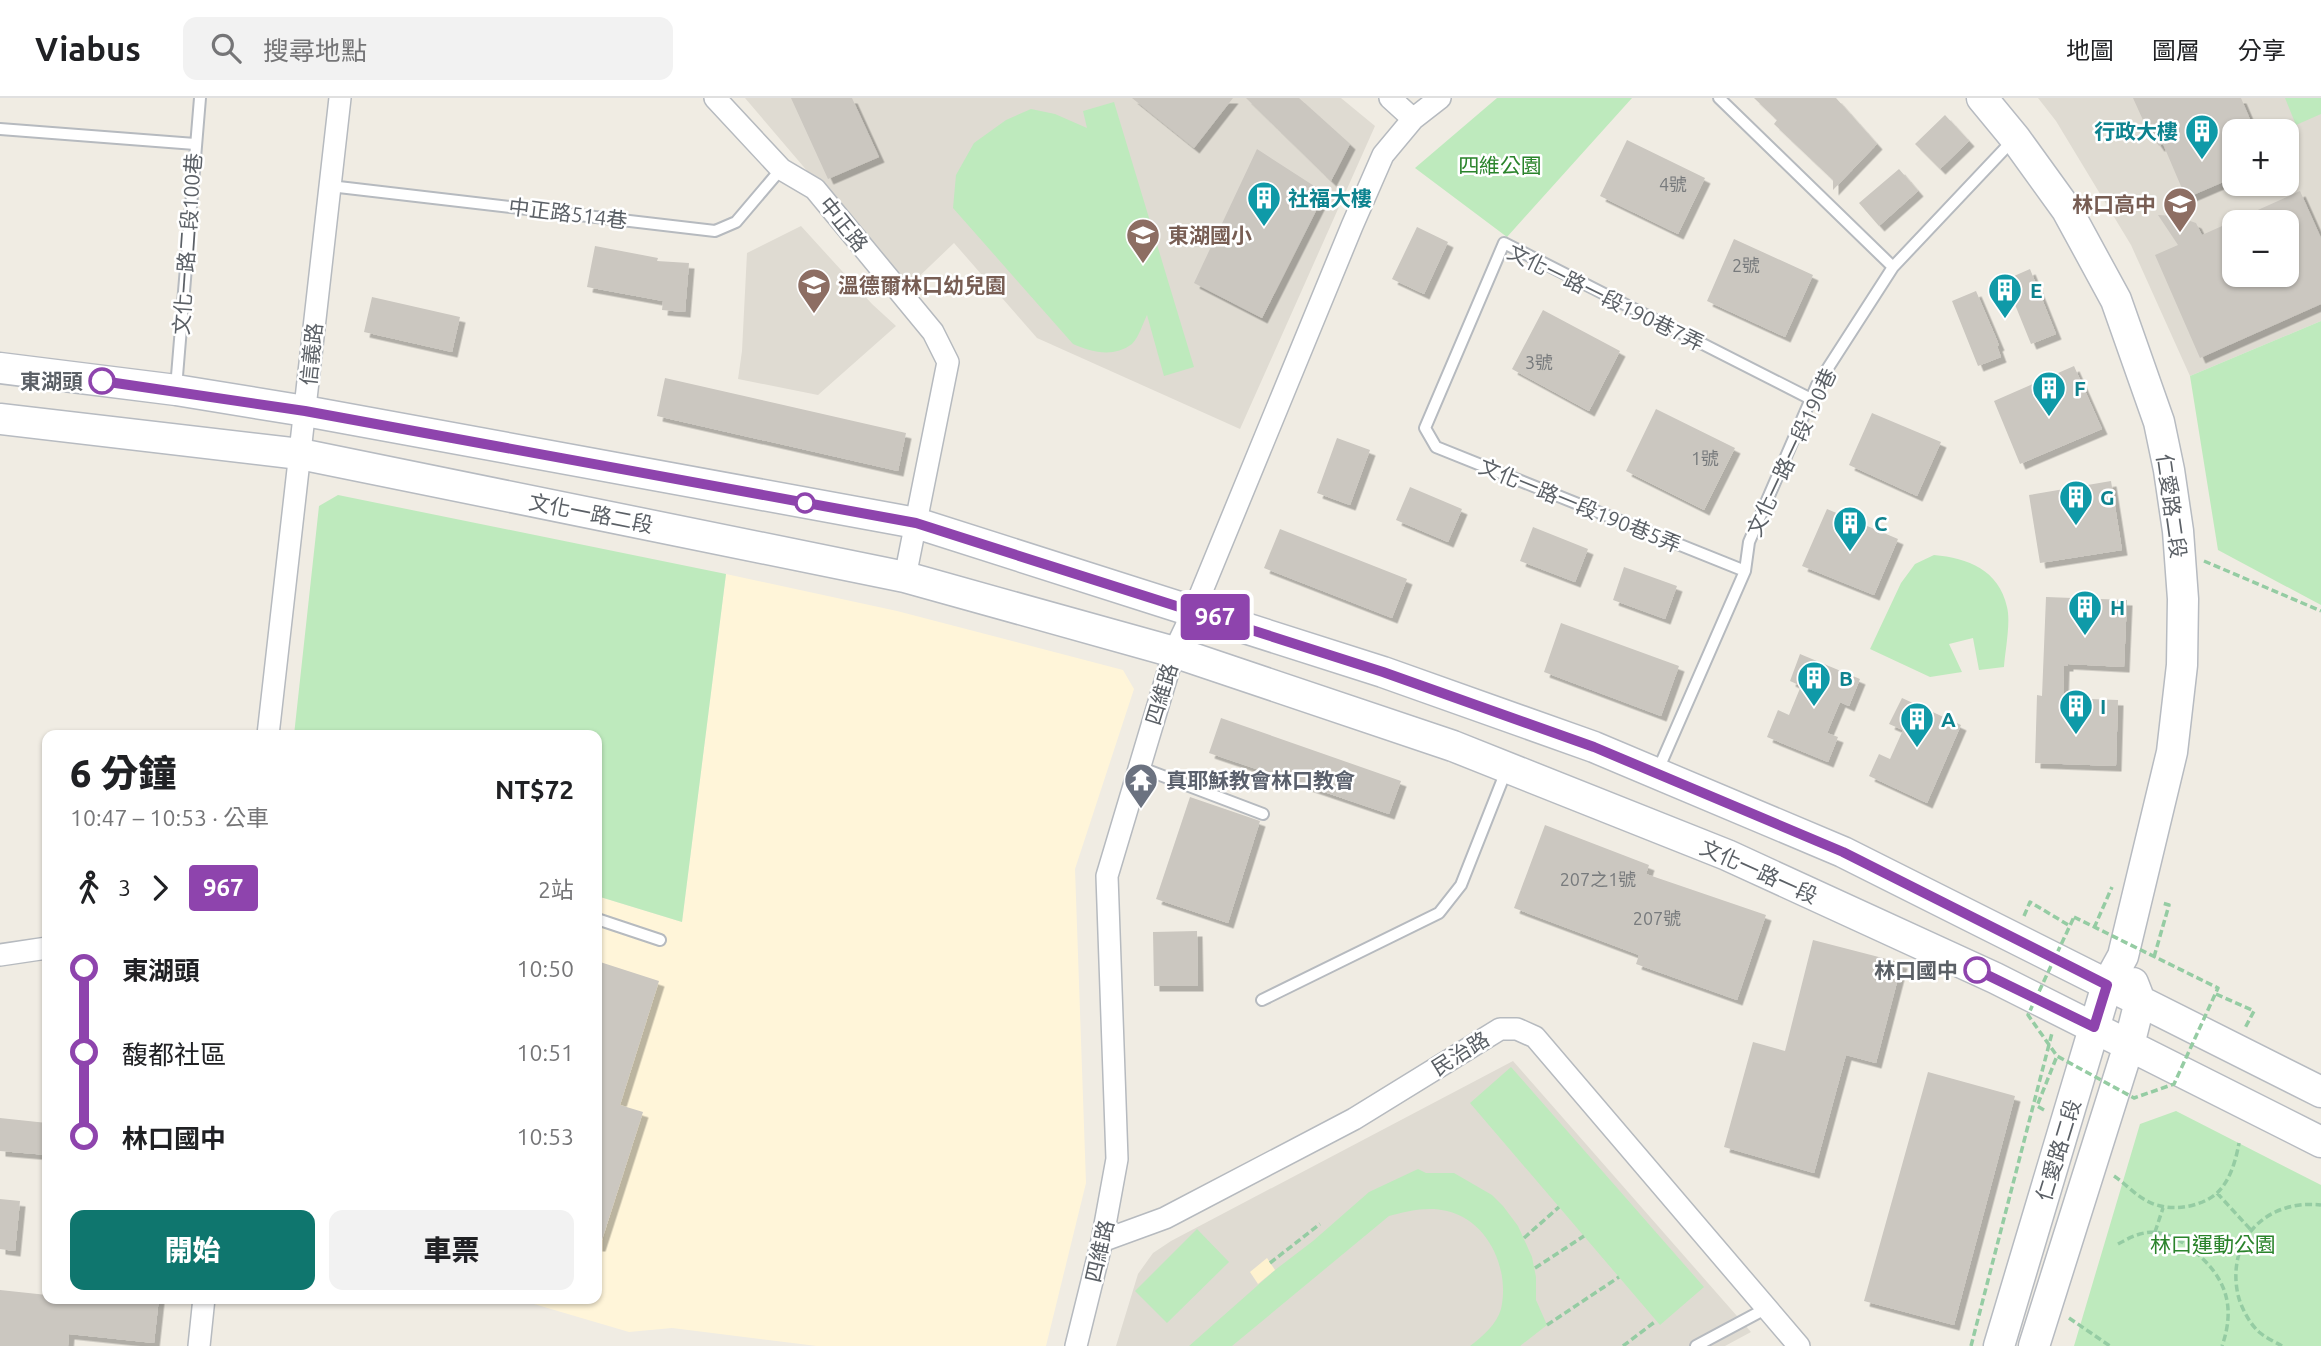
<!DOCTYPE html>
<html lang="zh-TW">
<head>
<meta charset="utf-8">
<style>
	:root { --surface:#fff; --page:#f2f2f2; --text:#202124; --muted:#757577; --line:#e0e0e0; --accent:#0f766e }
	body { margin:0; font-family:Ubuntu,"Noto Sans TC",sans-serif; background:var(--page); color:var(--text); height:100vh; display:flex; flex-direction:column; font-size:26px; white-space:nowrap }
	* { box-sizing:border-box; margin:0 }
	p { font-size:23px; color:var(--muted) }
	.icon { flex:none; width:38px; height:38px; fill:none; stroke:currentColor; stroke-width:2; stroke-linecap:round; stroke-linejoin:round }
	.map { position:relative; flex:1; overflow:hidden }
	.drawer { position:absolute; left:42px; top:632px; width:560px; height:574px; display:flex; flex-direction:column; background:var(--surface); border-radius:14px; box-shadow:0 2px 5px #0004 }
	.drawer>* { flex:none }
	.badge { padding:0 14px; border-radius:5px; font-size:24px; line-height:46px }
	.fabs { position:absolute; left:2222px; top:21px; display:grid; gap:14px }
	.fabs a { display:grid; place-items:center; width:77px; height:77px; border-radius:14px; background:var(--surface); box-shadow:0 2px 5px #0004; font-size:35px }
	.map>.badge { position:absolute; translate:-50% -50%; box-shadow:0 0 0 4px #fff }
	.legs { display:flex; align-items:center; gap:10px; height:77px; padding:0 28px; font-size:23px }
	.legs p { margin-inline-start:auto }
	.headline { display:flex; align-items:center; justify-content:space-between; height:119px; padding:0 28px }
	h1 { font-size:38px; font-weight:800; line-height:52px }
	.primary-button { display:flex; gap:14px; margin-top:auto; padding:14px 28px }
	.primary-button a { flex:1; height:80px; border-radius:14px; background:var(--accent); color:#fff; font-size:28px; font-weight:800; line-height:80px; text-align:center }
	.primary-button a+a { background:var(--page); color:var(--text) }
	ul { padding:0 28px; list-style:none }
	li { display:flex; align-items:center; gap:24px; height:84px; font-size:26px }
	li i { display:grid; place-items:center; width:10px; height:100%; margin:0 9px; background:currentColor }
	li i::after { content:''; width:18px; height:18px; margin:-9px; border:5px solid; border-radius:50%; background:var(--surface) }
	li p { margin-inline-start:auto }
	li:first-child i { background:linear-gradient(#0000 50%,currentColor 0) }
	li:last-child i { background:linear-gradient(currentColor 50%,#0000 0) }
	header { display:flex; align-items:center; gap:42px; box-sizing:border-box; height:98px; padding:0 35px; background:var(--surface); border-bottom:2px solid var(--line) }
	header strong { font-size:33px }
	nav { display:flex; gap:38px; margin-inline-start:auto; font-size:24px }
	.search { width:490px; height:63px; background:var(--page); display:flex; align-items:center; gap:18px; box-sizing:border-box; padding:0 24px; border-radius:14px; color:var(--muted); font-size:26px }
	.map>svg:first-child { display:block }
	.commercial { fill:#fff5d9 }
	.education { fill:#dfdbd2; fill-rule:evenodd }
	.green { fill:#beeabd }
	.sand { fill:#fef2cf }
	.building { fill:#cbc7c0; fill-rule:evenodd; filter:url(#shadow) }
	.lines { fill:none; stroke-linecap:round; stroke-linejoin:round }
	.service-casing { stroke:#b6babf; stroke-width:14 }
	.minor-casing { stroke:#b6babf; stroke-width:24 }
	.secondary-casing { stroke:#b7bbc1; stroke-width:33 }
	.path { stroke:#95cca3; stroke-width:3.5; stroke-dasharray:7 3.5; stroke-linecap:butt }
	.service { stroke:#fff; stroke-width:10 }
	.minor { stroke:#fff; stroke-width:21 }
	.secondary { stroke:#fff; stroke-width:30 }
	.path-bridge { stroke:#95cca3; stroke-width:3.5; stroke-dasharray:7 3.5; stroke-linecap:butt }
	.line-1-casing { stroke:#fff; stroke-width:16 }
	.line-1 { stroke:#8e44ad; stroke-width:10 }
	.stop-1-dot { fill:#fff; stroke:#8e44ad; stroke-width:3.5 }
	.labels { text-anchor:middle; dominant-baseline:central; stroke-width:5; stroke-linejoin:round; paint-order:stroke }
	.number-label { font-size:18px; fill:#777a7c }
	.culture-label { font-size:21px; font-weight:bold; fill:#0d838f; stroke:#fff; text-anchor:start }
	.park-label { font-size:21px; fill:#2b842c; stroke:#fff }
	.education-label { font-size:21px; font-weight:bold; fill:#785e54; stroke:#fff; text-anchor:start }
	.street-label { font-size:21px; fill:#5b6066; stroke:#fff }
	.stop-label { font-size:21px; font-weight:bold; fill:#5b6066; stroke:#fff; text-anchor:end }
	.worship-label { font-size:21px; font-weight:bold; fill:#5b616d; stroke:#fff; text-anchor:start }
</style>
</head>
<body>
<header>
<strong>Viabus</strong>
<div class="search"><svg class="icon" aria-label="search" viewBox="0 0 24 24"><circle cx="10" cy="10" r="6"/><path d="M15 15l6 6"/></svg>搜尋地點</div>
<nav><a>地圖</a><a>圖層</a><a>分享</a></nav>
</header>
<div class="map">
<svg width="2321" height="1248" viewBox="0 0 2321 1248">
	<defs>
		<filter id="shadow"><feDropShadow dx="5.5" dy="5.5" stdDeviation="0" flood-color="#0004"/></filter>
	</defs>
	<rect width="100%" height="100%" fill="#f0ece3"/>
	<path class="commercial" d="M726,476L897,513L1123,572L1134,591L1075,771L1086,1085L1046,1248H817L672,1230L629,1234L517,1201L597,1200V798L682,824Z"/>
	<path class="education" d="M745,0H1341L1375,28L1240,331L1037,240L954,145L907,190Z
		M2038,0H2321V223L2190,278L2131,147L2056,23ZM2235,33H2287V86H2235ZM2235,124H2287V177H2235Z
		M801,128L872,206L896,228L818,297L738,281L742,253L747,155Z
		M1513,963L1751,1234L1725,1248H1116L1138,1176L1153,1155L1171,1143Z"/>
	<path class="green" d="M1497,0H1632L1507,139L1415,70Z
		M2285,0H2321V16L2296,27Z
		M1114,4L1194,269L1164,278L1147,217C1143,225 1139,239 1132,246C1113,260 1092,254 1073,246L953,110L956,77L974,45L1006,22L1031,11L1055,16L1087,30L1083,13Z
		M2321,223V507L2218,452L2190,278Z
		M338,397L726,476L682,824L597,798V637H294L319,408Z
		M1934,457C1968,460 1999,472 2007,509C2011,524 2005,553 2004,569L1979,572L1973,540L1949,546L1962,574L1930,579L1870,551L1901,485L1915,466Z
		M1511,969L1704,1189L1660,1227L1470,1005Z
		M2176,1013L2321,1087V1248H2074L2140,1026Z
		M1418,1071L1426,1075H1454L1492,1097L1503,1108L1518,1128L1532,1159L1536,1179V1202L1547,1227L1520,1248H1470C1482,1239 1497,1226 1501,1211C1510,1172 1489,1123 1447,1113C1428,1108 1407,1113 1389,1118L1232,1248H1189L1275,1172L1313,1143L1369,1094Z
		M1197,1131L1229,1164L1167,1225L1135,1193Z"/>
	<path class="sand" d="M1267,1160L1275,1172L1258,1186L1250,1174Z"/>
	<path class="building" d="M791,0H852L879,59L828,81Z
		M1132,0H1233L1194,50Z
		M1246,0H1299L1350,46L1331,83Z
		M1754,0H1836L1877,46L1833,92V82L1774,26L1777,22Z
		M2133,0H2241L2255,33H2235V79L2186,100L2163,46L2159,48L2147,31Z
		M1945,17L1969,43L1940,71L1915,46Z
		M1627,42L1705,80L1678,136L1600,98Z
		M1257,51L1325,95L1262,220L1194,185Z
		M1899,71L1918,93L1879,128L1859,105Z
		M2300,93L2321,140V206L2200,260L2155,157L2178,147L2158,117L2176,118L2196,125L2202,137ZM2235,124H2287V177H2235Z
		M1417,129L1448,144L1424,196L1392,181Z
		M1734,141L1813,177L1785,239L1707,203Z
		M595,148L658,160L657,163L689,165L685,214L662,212L663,203L587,189Z
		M2030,171L2056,236L2031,246L2005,182Z
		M1976,193L1999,247L1997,248L2001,259L1978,268L1952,203Z
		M372,199L460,219L452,254L364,234Z
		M1543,212L1620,253L1589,313L1512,271Z
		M2074,268L2102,331L2020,366L1994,303Z
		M665,280L906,335L898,373L657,318Z
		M1656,311L1735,350L1704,412L1626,373Z
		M1872,315L1941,344L1917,398L1849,367Z
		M1337,340L1370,352L1350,407L1317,395Z
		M2111,383L2122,452L2040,465L2029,397Z
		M1410,389L1462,411L1448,444L1396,422Z
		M1827,411L1898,441L1874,497L1802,468Z
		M1533,429L1588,451L1575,484L1520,463Z
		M1280,431L1407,481L1392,520L1264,470Z
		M1624,469L1677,488L1665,521L1613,502Z
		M2046,499L2127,502L2124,569L2068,566V568H2064L2063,600L2118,602L2116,668L2035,665L2037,597L2042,598Z
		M1561,525L1679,568L1661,618L1544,574Z
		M1800,556L1860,581L1849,608L1840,604L1827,635L1838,639L1828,664L1767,639L1778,612L1789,617L1801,588L1790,583Z
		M1902,600L1961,627L1927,705L1869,678L1879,656L1890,661L1903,632L1889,626Z
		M1221,620L1401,683L1389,716L1209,655Z
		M1190,699L1260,723L1228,825L1156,801Z
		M1545,727L1649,767L1646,776L1766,817L1737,902L1636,866L1639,857L1514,810Z
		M1197,833L1198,888H1154L1153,834Z
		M1813,842L1902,865L1876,965L1846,957L1814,1075L1724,1049L1753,944L1785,953Z
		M597,863L659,883L620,1007L643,1014L600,1148H597Z
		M1928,974L2015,998L1954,1227L1864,1203Z
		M0,1020L47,1025V1057L0,1053Z
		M0,1101L20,1103L15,1153L0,1151Z
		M0,1192L47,1197V1200H79L120,1205V1200H159L154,1245L69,1236L68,1248H0Z"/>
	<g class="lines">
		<g class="service-casing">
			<path id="service" d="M1719,0L1893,169
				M0,31L195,46
				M330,88L715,133L736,124L781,71
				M176,290L200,0
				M1745,473L1436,349L1425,330L1504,145L1811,301
				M1139,669L1263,716
				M1658,672L1745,473L1749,444L1817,287L1893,169L2013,42
				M597,821L660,842
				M1262,902L1439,815L1461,787L1506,673
				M1696,1248L1767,1210"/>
		</g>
		<g class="minor-casing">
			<path id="minor" d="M715,0L781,71L815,91L933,234L948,264L905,479
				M1390,0L1413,21
				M268,637L340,0
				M0,857L47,850
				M1102,1143L1165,1120L1354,1021L1500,931H1517L1535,939L1799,1248
				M199,1248L204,1200
				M1076,1248L1102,1143L1117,1061L1107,778L1174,554L1194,512L1352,128L1383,57L1413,21L1440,0"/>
		</g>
		<g class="secondary-casing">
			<path id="secondary" d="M1982,0L2015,40L2067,112L2116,202L2159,324L2169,372L2178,433L2183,501L2182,567L2172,654L2123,858L2107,887L1999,1248
				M0,270L176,292L305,313L916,425L1383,574L1594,649L1843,754L2321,994
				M0,321L300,356L905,479L1174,554L1453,648L1727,757L1995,880L2321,1044
				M2034,1248L2129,947L2140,903L2133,885"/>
		</g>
		<path class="path" d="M2204,463L2321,513
			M2024,818L2030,804L2070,828
			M2094,830L2112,789
			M2154,859L2169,807L2162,805
			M2216,896L2254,913L2245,930
			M2044,1012L2037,1008L2057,958
			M2114,1078C2126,1086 2136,1098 2149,1104C2169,1114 2200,1110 2217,1095C2230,1083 2236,1062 2239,1045
			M2217,1095L2251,1132
			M2155,1134L2163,1110
			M1524,1140L1559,1109
			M2118,1146C2129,1140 2140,1134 2154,1134C2168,1135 2182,1143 2193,1152C2226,1179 2236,1208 2222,1248
			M1270,1165L1320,1126
			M1535,1170L1584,1138
			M2069,1220L2110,1248
			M1547,1227L1619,1179
			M1623,1248L1656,1223
			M1971,1248L2052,935
			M2282,1248C2275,1244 2266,1240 2259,1234C2249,1225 2241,1209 2238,1197C2226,1142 2266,1101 2321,1107"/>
		<use href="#service" class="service"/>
		<use href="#minor" class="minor"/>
		<use href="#secondary" class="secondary"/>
		<path class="path-bridge" d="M2074,819L2218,890L2174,986L2134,1000L2057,958L2028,917Z"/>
	</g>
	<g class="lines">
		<g class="line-1-casing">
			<path id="line-1" d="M102,283L305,313L916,425L1383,574L1594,649L1843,754L2107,887L2094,929L1977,872"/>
		</g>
		<use href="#line-1" class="line-1"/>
	</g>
	<defs>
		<g id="building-pin" transform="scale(1.75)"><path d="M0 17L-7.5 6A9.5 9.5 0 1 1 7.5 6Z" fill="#0f9aa8" stroke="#fff"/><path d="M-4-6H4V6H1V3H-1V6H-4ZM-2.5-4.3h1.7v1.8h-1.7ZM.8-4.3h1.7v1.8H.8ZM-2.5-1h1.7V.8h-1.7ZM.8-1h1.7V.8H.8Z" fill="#fff"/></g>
		<g id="school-pin" transform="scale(1.75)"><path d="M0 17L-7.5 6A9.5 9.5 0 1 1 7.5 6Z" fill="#8d6e63" stroke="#fff"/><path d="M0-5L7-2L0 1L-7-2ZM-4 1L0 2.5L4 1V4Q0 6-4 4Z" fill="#fff"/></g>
		<g id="temple-pin" transform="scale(1.75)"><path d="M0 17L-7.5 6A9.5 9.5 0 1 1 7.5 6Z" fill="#6b7280" stroke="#fff"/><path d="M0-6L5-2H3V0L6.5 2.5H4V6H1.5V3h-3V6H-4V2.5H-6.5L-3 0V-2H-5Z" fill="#fff"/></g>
	</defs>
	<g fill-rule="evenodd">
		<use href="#building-pin" x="2202" y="33"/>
		<use href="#building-pin" x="1264" y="100"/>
		<use href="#school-pin" x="2180" y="106"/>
		<use href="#school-pin" x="1143" y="137"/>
		<use href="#school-pin" x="814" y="187"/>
		<use href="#building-pin" x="2005" y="192"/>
		<use href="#building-pin" x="2049" y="290"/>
		<use href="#building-pin" x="2076" y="399"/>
		<use href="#building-pin" x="1850" y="425"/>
		<use href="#building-pin" x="2085" y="509"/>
		<use href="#building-pin" x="1814" y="580"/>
		<use href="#building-pin" x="2076" y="608"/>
		<use href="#building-pin" x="1917" y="621"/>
		<use href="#temple-pin" x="1141" y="682"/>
	</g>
	<g class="stop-1-dot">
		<circle cx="102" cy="283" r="12"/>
		<circle cx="805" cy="405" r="9"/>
		<circle cx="1977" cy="872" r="12"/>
	</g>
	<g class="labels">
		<g class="number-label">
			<text x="1673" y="86">4號</text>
			<text x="1746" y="167">2號</text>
			<text x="1539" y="264">3號</text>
			<text x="1705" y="360">1號</text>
			<text x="1598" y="781">207之1號</text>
			<text x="1657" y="820">207號</text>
		</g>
		<g class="culture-label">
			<text x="2178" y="33" text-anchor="end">行政大樓</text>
			<text x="1288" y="100">社福大樓</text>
			<text x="2030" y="192">E</text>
			<text x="2074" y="290">F</text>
			<text x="2100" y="399">G</text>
			<text x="1874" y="425">C</text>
			<text x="2110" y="509">H</text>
			<text x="1839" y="580">B</text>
			<text x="2100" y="608">I</text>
			<text x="1941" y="621">A</text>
		</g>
		<g class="park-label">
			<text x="1500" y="67">四維公園</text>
			<text x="2213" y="1146">林口運動公園</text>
		</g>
		<g class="education-label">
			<text x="2156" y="106" text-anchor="end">林口高中</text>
			<text x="1168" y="137">東湖國小</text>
			<text x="838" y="187">溫德爾林口幼兒園</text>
		</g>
		<g class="street-label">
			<text transform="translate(568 115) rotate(7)">中正路514巷</text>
			<text transform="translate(844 126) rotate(51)">中正路</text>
			<text transform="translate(187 146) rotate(-86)">文化一路二段100巷</text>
			<text transform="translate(1606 199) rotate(26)">文化一路一段190巷7弄</text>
			<text transform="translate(311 256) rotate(-84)">信義路</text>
			<text transform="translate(1791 354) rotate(-65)">文化一路一段190巷</text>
			<text transform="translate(1580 407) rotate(22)">文化一路一段190巷5弄</text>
			<text transform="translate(2172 408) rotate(82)">仁愛路二段</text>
			<text transform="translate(591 415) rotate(11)">文化一路二段</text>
			<text transform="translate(1161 596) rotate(-73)">四維路</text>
			<text transform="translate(1759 773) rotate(24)">文化一路一段</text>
			<text transform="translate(1460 955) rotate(-32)">民治路</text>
			<text transform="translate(2058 1052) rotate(-73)">仁愛路二段</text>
			<text transform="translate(1099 1153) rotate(-77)">四維路</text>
		</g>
		<g class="stop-label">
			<text x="83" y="283">東湖頭</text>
			<text x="1958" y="872">林口國中</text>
		</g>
		<g class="worship-label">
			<text x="1166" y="682">真耶穌教會林口教會</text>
		</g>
	</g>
</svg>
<div class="fabs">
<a>+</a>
<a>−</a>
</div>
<b class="badge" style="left:1215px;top:519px;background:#8e44ad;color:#fff">967</b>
<section class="drawer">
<div class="headline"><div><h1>6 分鐘</h1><p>10:47 – 10:53 · 公車</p></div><b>NT$72</b></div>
<div class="legs"><svg class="icon" aria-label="walk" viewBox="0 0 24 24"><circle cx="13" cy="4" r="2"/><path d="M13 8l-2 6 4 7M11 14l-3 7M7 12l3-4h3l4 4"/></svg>3<svg class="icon" aria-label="forward" viewBox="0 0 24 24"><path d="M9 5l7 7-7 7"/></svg><b class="badge" style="background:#8e44ad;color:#fff">967</b><p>2站</p></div>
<ul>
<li><i style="color:#8e44ad"></i><b>東湖頭</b><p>10:50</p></li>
<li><i style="color:#8e44ad"></i><span>馥都社區</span><p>10:51</p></li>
<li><i style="color:#8e44ad"></i><b>林口國中</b><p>10:53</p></li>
</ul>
<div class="primary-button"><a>開始</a><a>車票</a></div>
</section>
</div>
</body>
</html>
